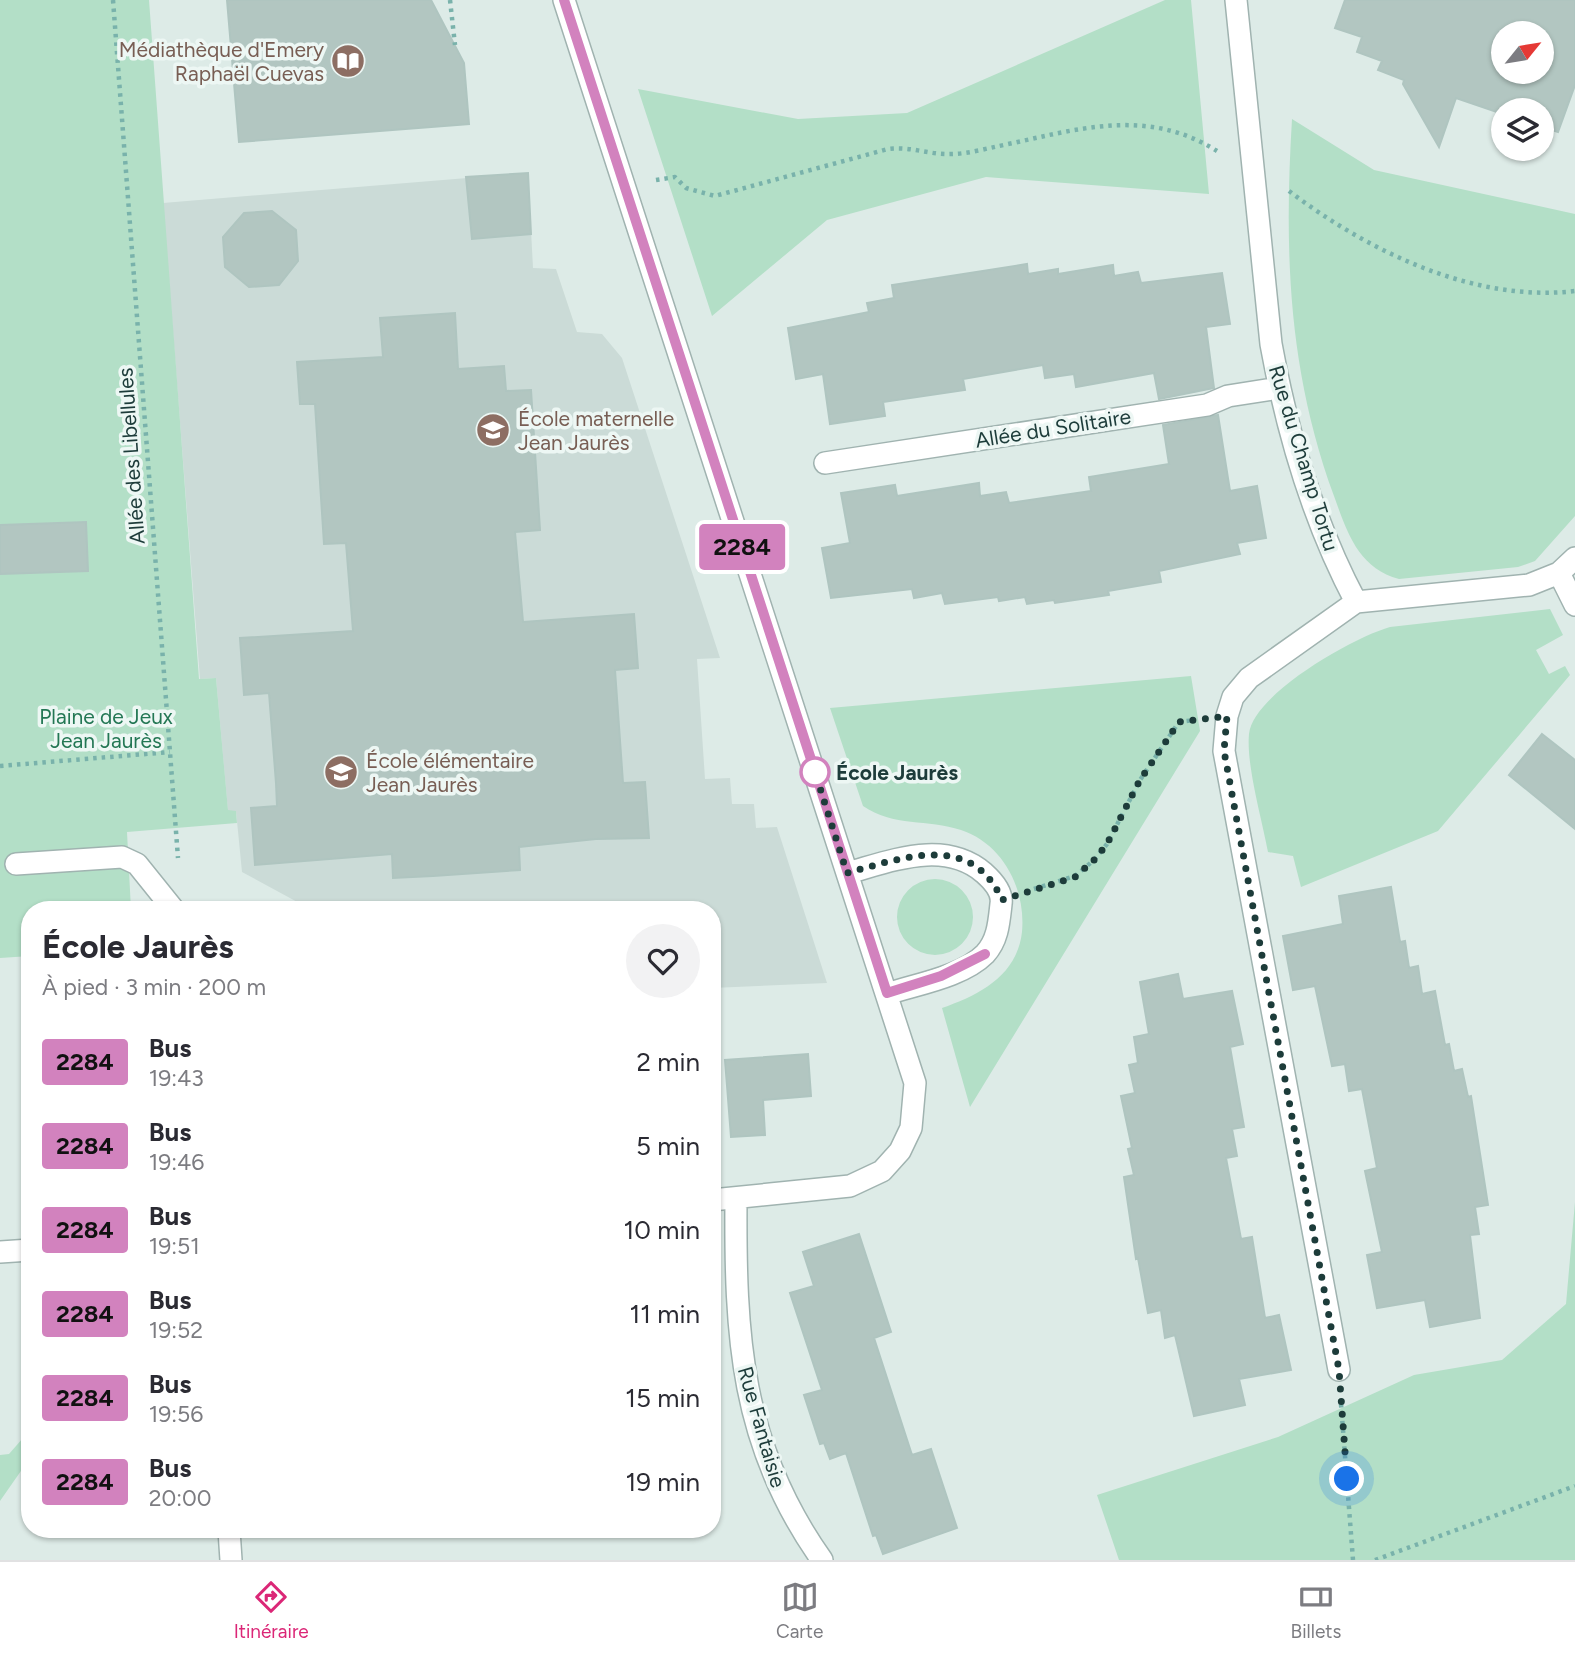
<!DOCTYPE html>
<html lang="fr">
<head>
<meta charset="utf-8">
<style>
	:root { --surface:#fff; --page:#f2f2f3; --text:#2b2b33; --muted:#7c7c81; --line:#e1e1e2; --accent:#db2777 }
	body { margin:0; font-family:Figtree,sans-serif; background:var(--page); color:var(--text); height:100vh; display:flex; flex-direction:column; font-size:26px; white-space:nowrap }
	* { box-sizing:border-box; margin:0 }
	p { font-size:23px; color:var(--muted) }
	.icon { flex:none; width:38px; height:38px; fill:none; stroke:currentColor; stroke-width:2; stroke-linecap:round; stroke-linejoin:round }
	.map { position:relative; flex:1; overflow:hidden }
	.sheet { position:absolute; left:21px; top:901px; width:700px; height:637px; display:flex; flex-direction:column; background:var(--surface); border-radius:28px; box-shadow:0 2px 5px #0004 }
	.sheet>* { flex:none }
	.badge { padding:0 14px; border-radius:5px; font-size:24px; line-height:46px }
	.needle { width:46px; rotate:60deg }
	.controls { position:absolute; left:1491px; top:21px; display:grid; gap:14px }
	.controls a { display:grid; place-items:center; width:63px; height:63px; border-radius:50%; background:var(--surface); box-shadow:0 2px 5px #0004; font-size:35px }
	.you { position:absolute; width:35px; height:35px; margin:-18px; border:5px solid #fff; border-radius:50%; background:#1a73e8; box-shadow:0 0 0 10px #1a73e833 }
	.map>.badge { position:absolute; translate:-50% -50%; box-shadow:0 0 0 4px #fff }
	.round { display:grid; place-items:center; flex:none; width:74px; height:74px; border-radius:37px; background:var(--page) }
	.head { display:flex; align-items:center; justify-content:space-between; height:119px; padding:0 21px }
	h1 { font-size:33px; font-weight:700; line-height:52px }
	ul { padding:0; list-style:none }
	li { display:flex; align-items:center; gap:21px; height:84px; padding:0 21px }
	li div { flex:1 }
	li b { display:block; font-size:26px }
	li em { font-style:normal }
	li .badge { min-width:77px; font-weight:700; text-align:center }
	.dock { display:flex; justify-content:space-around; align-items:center; height:98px; border-top:2px solid var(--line); background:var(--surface); font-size:19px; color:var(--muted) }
	.dock a { display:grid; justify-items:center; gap:4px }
	.dock .current { color:var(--accent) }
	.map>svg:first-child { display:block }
	.built { fill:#cbdbd7 }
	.green { fill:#b3dfc7 }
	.building { fill:#b2c6c1; stroke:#afc5c0; stroke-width:2; fill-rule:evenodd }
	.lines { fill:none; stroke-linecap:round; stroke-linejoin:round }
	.minor-casing { stroke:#a0b3b0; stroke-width:24 }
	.path { stroke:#79b2ab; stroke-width:4.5; stroke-dasharray:3.5 5; stroke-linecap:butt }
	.minor { stroke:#fff; stroke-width:21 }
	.line-casing { stroke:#fff; stroke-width:16 }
	.line { stroke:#d282be; stroke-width:10 }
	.walk { stroke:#1d3c3a; stroke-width:7; stroke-dasharray:0 12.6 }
	.stop-dot { fill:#fff; stroke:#d282be; stroke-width:3.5 }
	.labels { text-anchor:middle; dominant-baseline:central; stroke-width:7; stroke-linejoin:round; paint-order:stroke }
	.education-label { font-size:21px; fill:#785e54; stroke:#edf7f4; text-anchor:start }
	.street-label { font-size:21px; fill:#1d3c3a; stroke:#edf7f4 }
	.park-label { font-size:21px; fill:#237754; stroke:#edf7f4 }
	.stop-label { font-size:21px; font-weight:bold; fill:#1d3c3a; stroke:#edf7f4; text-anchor:start }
</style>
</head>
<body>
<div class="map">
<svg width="1575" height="1560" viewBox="0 0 1575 1560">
	<rect width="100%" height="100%" fill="#ddebe7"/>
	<path class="built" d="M528,173L533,268L556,269L577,332L602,334L622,358L720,658L697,659L705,779L730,778L732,804H754L756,828L777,827L827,983L712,988V910H312L242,872L236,811H228L216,678L200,679L163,203Z"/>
	<path class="green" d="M0,0H149L199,679L216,678L228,810L236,811L237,823L127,832L131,910H30V956L0,958Z
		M1165,0H1191L1209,194L986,177L827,220L712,316L638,89L798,119L907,113Z
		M1292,119L1374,170L1575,214V516L1535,561L1518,567L1399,579C1358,568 1347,532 1334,496C1288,370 1284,252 1292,119Z
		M1550,609L1563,635L1536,650L1549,674L1565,666L1570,675L1438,831L1301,887L1293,856L1268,852C1262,819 1246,765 1249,734C1253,694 1354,637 1390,627Z
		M1191,676L1200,731L970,1107L942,1008C979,995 1017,976 1022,932C1026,889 1003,844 961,830C928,819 893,827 863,806L830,708Z
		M897 917a38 38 0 1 1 76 0a38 38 0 1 1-76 0Z
		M1575,1202V1560H1119L1097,1495L1278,1437L1414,1375L1502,1360L1566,1304Z
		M30,1430V1458L0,1501V1455L9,1454Z"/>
	<path class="building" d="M227,0H431L464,63L469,124L239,142Z
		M1345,0H1575V85L1558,132L1542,127V110H1503V114L1456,98L1439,147L1403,84L1404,80L1378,70L1382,61L1357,52L1362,37L1335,28ZM1503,33H1542V72H1503Z
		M528,173L531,234L472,239L466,177Z
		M272,211L296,230L298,261L279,285L249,287L225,267L223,237L244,213Z
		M1027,264L1028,274L1058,269V274L1113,265L1114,276L1138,272L1141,283L1222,273L1230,324L1206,327L1214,388L1159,399L1154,373L1076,387L1074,374L1045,378L1043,365L963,379L965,390L883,402L885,416L830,424L823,374L796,379L788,328L869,312L867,303L894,298L892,285Z
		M455,313L458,369L504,366L506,391L531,390L540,530L515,532L523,622L634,614L638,668L615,670L623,783L645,782L649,838L596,839L519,847L520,870L433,876L393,878L392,854L255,865L251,808L277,806L276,783L269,693L244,695L240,638L353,631L346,543L324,544L315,404H300L297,362L383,357L380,318Z
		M1218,415L1230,491L1257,486L1266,538L1237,543L1240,554L1159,571L1161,582L1108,591L1109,595L1055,603L1054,600L1027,604L1025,597L999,601L998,597L945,604L942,593L914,598L912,589L831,598L822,548L850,543L841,493L895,485L897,496L979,483L980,496L1006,492L1009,503L1091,491L1089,477L1169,464L1163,425Z
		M86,522L88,571L0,574V525Z
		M1542,734L1575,760V829L1509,775Z
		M1391,887L1400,942L1405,941L1409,968L1418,966L1422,994L1435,991L1445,1045L1449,1044L1454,1071L1462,1069L1468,1097L1471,1096L1488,1205L1475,1207L1479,1234L1470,1235L1480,1318L1430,1327L1425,1300L1377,1308L1367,1255L1382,1252L1365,1171L1377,1168L1362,1089L1349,1091L1345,1064L1332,1066L1315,986L1293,990L1283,936L1343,924L1339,896Z
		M1178,974L1183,999L1232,991L1243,1044L1230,1047L1244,1127L1232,1129L1237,1156L1226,1158L1241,1239L1252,1237L1265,1318L1279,1315L1291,1370L1239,1379L1245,1405L1194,1416L1175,1335L1165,1338L1161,1310L1148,1313L1138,1258L1136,1259L1124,1177L1134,1175L1128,1149L1132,1148L1121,1096L1135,1093L1129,1065L1138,1063L1134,1037L1149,1034L1140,982Z
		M808,1054L811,1096L763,1100L765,1135L731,1137L725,1060Z
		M859,1234L891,1332L874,1338L912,1455L931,1449L957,1528L883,1554L876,1535L873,1536L846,1453L830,1459L824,1443L820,1444L804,1395L822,1390L790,1293L814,1286L803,1252Z"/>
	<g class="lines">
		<g class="minor-casing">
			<path id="minor" d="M564,0L915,1083L911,1128L900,1151L882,1171L850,1186L712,1200
				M1236,0L1271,344C1287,432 1314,523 1356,602L1529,585L1559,573L1575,558
				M825,463L1207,405L1228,396L1279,388
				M1559,573L1575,605
				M16,864L122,857L137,864L174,910
				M847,873C892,861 944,839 984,873C993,881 1003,892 1001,904C999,922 998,940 985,954C962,977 917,984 887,994
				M736,1198C735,1335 740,1445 822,1560
				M0,1252L30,1250
				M1339,1370L1224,751L1227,716L1233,697L1249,678L1356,602
				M229,1530L231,1560"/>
		</g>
		<path class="path" d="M113,0L178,858
			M450,0L455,45
			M656,180L675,177L686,188L715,196L888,149C911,146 929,155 951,154C967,154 984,149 999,146C1076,130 1145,106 1217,151
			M1289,191C1368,251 1474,303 1575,291
			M0,766L170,752
			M1034,889L1075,876L1094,860L1107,844L1140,780L1179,722L1195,720
			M1341,1404L1353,1560
			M1375,1560L1575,1486"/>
		<use href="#minor" class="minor"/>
	</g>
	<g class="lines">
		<g class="line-casing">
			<path id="line" d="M564,0L887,993L941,976L985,954"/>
		</g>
		<use href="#line" class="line"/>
		<path class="walk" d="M815,772L814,769L847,873C902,858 972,831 1002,900L1075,877L1094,860L1107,844L1140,780L1179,722L1227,716L1224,751L1339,1370L1347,1479"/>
	</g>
	<defs>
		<g id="library-disc" transform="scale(1.75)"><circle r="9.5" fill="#8d6e63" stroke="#edf7f4"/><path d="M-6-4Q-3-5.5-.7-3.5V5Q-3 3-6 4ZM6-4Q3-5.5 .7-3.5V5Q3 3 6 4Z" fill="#fff"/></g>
		<g id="school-disc" transform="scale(1.75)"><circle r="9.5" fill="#8d6e63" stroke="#edf7f4"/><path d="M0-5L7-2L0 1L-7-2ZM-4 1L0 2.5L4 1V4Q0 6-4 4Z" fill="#fff"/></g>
	</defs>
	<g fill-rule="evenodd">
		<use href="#library-disc" x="348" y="61"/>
		<use href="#school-disc" x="493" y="430"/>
		<use href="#school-disc" x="341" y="772"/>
	</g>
	<circle class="stop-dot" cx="815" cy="772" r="14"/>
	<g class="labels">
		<g class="education-label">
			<text x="324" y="49" text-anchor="end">Médiathèque d'Emery<tspan x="324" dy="24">Raphaël Cuevas</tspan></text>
			<text x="518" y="418">École maternelle<tspan x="518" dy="24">Jean Jaurès</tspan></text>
			<text x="366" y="760">École élémentaire<tspan x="366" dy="24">Jean Jaurès</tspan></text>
		</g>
		<g class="street-label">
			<text transform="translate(1053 428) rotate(-9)">Allée du Solitaire</text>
			<text transform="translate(131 456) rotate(-94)">Allée des Libellules</text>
			<text transform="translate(1304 458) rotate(73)">Rue du Champ Tortu</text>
			<text transform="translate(762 1427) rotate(74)">Rue Fantaisie</text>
		</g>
		<g class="park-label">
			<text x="106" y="716">Plaine de Jeux<tspan x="106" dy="24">Jean Jaurès</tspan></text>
		</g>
		<g class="stop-label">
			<text x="836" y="772">École Jaurès</text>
		</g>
	</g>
</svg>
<div class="controls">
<a><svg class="needle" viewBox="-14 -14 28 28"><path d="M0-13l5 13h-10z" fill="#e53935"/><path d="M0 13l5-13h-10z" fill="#7c7c81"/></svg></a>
<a><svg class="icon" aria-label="layers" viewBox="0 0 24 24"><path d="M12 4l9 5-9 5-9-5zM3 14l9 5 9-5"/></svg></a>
</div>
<div class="you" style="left:1347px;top:1479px"></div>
<b class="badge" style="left:742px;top:547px;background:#d282be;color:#111">2284</b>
<section class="sheet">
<div class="head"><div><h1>École Jaurès</h1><p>À pied · 3 min · 200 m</p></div><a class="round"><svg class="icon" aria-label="heart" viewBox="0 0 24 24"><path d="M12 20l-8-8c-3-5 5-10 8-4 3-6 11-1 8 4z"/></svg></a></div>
<ul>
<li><span class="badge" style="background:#d282be;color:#111">2284</span><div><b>Bus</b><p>19:43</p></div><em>2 min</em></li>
<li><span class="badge" style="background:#d282be;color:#111">2284</span><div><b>Bus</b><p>19:46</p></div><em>5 min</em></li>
<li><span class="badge" style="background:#d282be;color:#111">2284</span><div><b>Bus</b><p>19:51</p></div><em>10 min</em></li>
<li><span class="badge" style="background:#d282be;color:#111">2284</span><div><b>Bus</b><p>19:52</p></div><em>11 min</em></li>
<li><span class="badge" style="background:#d282be;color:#111">2284</span><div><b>Bus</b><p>19:56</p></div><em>15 min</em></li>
<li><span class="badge" style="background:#d282be;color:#111">2284</span><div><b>Bus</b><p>20:00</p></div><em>19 min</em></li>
</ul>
</section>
</div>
<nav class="dock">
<a class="current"><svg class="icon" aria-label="directions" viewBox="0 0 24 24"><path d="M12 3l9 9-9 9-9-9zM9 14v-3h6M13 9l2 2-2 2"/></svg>Itinéraire</a>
<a><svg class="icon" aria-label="map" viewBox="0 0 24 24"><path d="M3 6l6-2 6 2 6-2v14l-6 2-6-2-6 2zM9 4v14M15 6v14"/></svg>Carte</a>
<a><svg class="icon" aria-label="tickets" viewBox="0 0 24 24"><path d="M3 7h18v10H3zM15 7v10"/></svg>Billets</a>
</nav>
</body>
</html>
